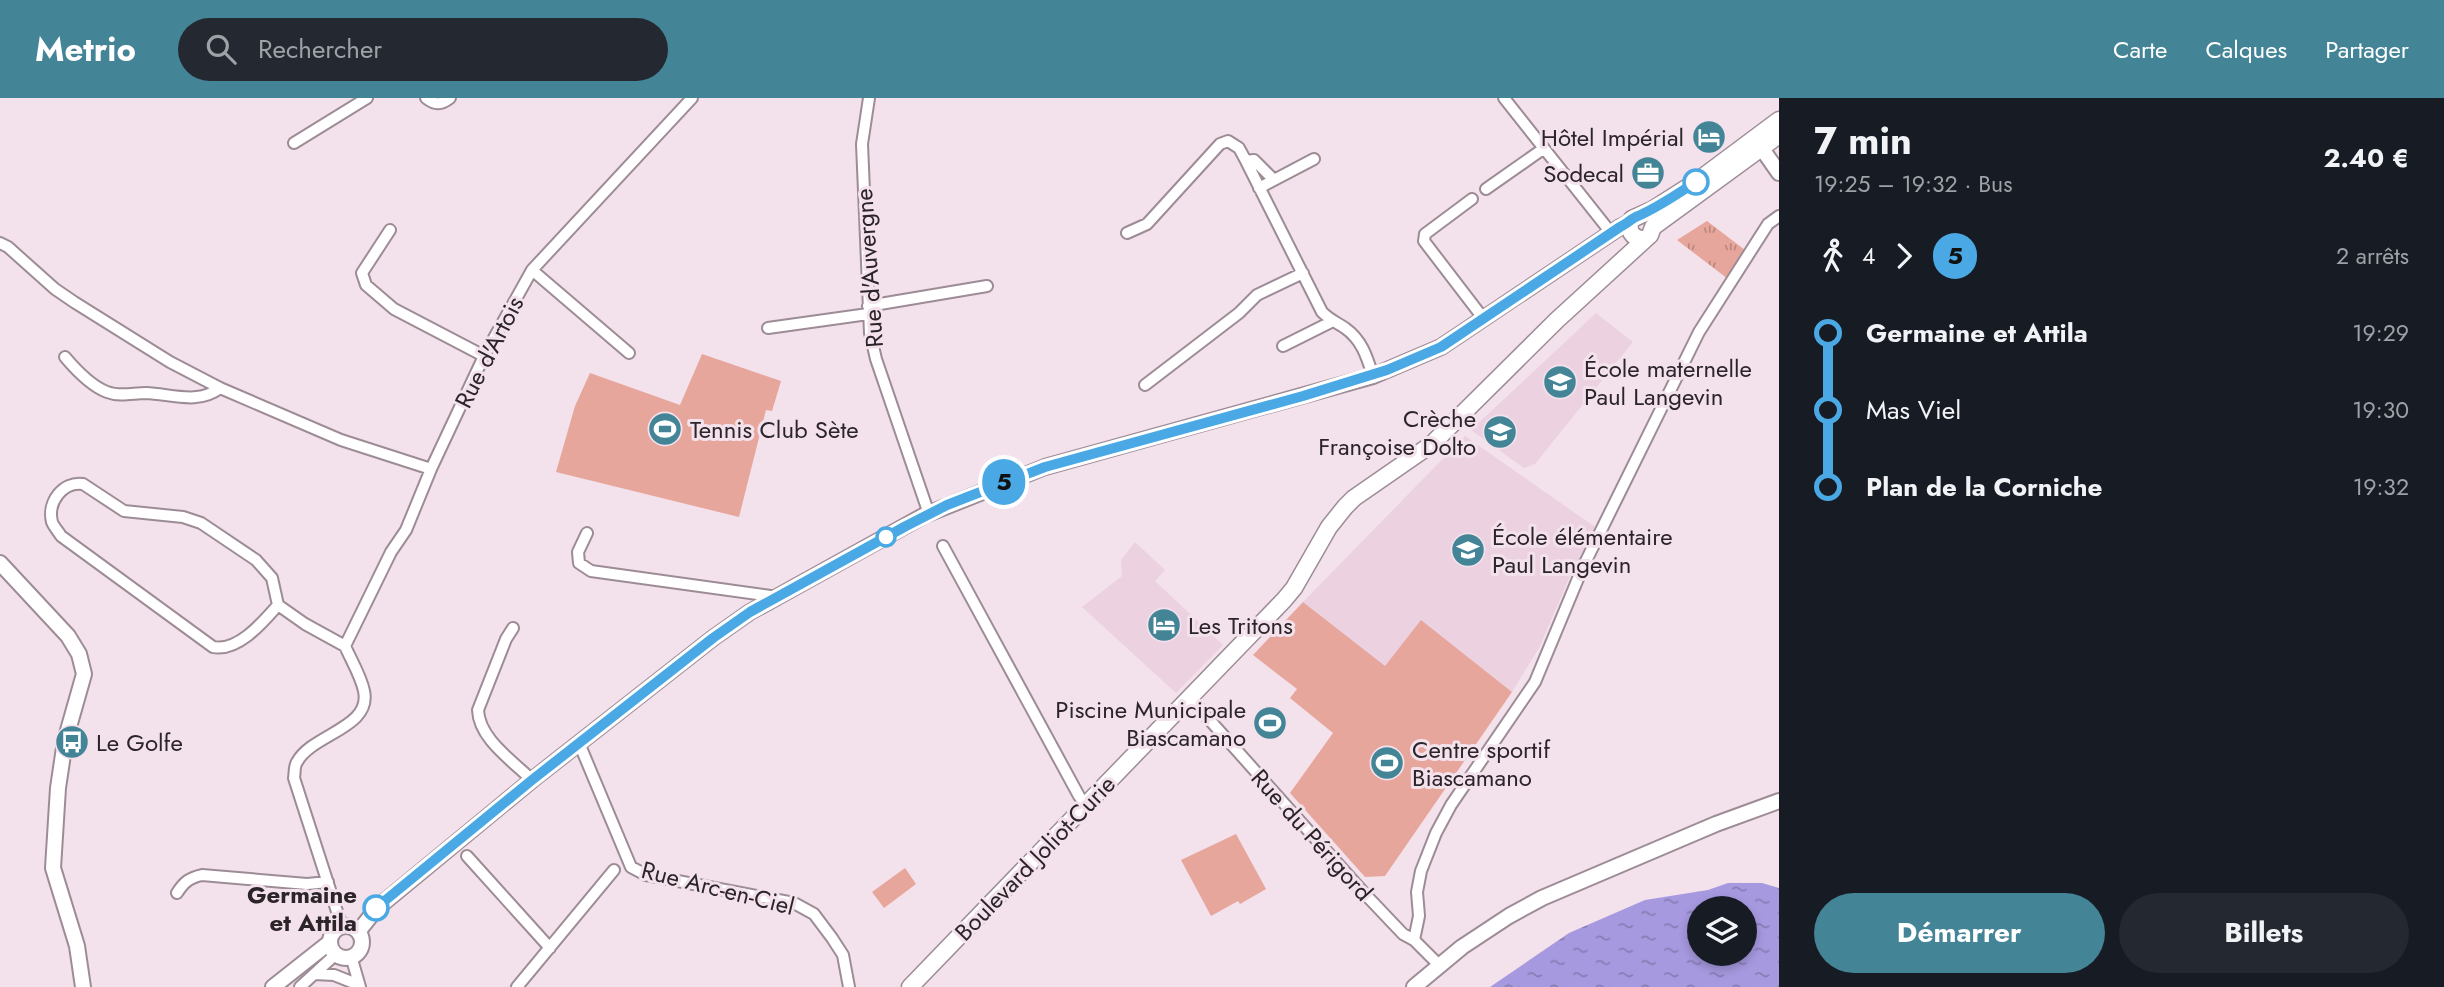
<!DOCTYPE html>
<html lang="fr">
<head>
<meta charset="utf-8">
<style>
	:root { --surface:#171b24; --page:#242831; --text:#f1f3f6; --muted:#9ea1a6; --accent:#448497 }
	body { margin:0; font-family:Jost,sans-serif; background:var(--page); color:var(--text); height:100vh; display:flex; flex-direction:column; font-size:26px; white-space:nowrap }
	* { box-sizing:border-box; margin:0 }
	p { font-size:23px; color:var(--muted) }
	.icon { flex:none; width:38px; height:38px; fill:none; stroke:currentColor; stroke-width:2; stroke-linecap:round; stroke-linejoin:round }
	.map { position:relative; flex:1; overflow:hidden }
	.side { display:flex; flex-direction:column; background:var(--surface); width:665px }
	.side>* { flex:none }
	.badge { padding:0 14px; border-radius:23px; font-size:24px; line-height:46px }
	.buttons { position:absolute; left:1687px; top:798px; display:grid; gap:14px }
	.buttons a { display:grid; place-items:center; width:70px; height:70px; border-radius:50%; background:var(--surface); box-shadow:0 4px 10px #0003; font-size:35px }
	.map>.badge { position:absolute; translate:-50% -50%; box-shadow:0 0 0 4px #fff }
	.legs { display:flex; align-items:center; gap:10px; height:77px; padding:0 35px; font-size:23px }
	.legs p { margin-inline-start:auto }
	.overview { display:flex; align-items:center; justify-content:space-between; height:119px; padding:0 35px }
	h1 { font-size:38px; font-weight:700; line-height:52px }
	.action { display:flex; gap:14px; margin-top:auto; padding:14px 35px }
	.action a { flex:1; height:80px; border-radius:42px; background:var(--accent); color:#fff; font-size:28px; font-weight:700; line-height:80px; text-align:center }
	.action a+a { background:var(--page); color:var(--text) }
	ul { padding:0 35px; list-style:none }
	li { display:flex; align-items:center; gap:24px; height:77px; font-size:26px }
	li i { display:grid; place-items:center; width:10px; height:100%; margin:0 9px; background:currentColor }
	li i::after { content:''; width:18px; height:18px; margin:-9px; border:5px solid; border-radius:50%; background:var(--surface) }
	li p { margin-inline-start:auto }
	li:first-child i { background:linear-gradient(#0000 50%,currentColor 0) }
	li:last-child i { background:linear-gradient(currentColor 50%,#0000 0) }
	header { display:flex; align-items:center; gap:42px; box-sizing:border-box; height:98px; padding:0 35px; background:var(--accent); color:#fff }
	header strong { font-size:33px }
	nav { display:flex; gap:38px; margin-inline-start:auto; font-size:24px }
	.search { width:490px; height:63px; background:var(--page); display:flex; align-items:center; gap:18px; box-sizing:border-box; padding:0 24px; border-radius:38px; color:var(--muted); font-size:26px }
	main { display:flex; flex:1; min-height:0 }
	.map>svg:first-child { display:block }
	.built { fill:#ecd2e1 }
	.green { fill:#e7a69b }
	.park { fill:url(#park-tufts) }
	.water { fill:url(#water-ripples); fill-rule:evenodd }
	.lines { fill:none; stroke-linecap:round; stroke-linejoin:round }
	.minor-casing { stroke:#9d8c96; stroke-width:14 }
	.tertiary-casing { stroke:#9d8c96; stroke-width:18 }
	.secondary-casing { stroke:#9d8c96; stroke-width:19 }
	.minor { stroke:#fff; stroke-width:10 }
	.tertiary { stroke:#fff; stroke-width:14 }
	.secondary { stroke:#fff; stroke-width:16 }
	.line-1-casing { stroke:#fff; stroke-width:16 }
	.line-1 { stroke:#4aa9e4; stroke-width:10 }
	.stop-1-dot { fill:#fff; stroke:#4aa9e4; stroke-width:3.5 }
	.labels { text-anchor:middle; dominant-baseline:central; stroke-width:6; stroke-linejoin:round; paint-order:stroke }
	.poi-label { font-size:24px; fill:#2b2428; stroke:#f3e1ec; text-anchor:start }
	.street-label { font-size:24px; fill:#2b2428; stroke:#f3e1ec }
	.stop-label { font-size:24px; font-weight:bold; fill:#2b2428; stroke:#f3e1ec; text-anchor:end }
</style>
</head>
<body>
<header>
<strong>Metrio</strong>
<div class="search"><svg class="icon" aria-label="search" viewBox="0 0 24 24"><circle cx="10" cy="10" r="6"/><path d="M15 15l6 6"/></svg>Rechercher</div>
<nav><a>Carte</a><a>Calques</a><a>Partager</a></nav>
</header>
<main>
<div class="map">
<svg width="1779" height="889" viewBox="0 0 1779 889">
	<defs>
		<pattern id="park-tufts" width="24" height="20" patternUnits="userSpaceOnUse" patternTransform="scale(1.75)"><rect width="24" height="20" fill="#e7a69b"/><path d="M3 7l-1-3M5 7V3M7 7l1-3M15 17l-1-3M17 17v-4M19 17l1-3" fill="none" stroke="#bb877e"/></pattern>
		<pattern id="water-ripples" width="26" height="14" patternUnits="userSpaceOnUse" patternTransform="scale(1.75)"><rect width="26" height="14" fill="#a699df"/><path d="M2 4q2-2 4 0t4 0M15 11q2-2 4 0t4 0" fill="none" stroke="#877db5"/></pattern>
	</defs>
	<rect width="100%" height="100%" fill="#f3e1ec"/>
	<path class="built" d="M1596,215L1633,244L1535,366L1524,370L1471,332Z
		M1465,338L1595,429L1571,476L1539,550L1512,594L1422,523L1385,569L1303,504Z
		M1135,444L1165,472L1155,483L1223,547L1176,595L1082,509L1122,478L1121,462Z"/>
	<path class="green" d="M702,256L781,283L772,313L766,312L739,419L556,374L575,308L590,275L680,307Z
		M1303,504L1385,568L1421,522L1512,594L1385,778L1365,779L1290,695L1333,635L1290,600L1297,591L1253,557Z
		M1236,736L1266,791L1240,806L1238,803L1211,818L1181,762Z
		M905,770L916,786L884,810L872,794Z"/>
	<path class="park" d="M1707,123L1745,152L1728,181L1677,142Z"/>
	<path class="water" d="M1728,785H1762L1779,790V889H1490L1569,835L1645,802L1708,792ZM1699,810H1745V856H1699Z"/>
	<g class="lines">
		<g class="minor-casing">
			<path id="minor" d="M426,0C435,7 441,7 450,0
				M869,0L862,46L870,235L876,261L929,416
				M1504,0L1612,136
				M294,45L367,0
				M1246,63L1254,62L1273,81
				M1259,90L1314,61
				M1486,91L1543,51
				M1472,101L1425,136L1424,143L1483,220
				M390,132L362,175L366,187L394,211L484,258
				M1127,135L1147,126L1220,46L1228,43L1239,50L1246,63L1322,214C1330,222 1336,224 1345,230C1362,242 1367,259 1373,278
				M0,145L8,149L55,191L74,204L170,264L220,290L341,342L431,371
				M532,172L629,255
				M868,208L987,188
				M768,230L868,216
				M1283,248L1331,224
				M65,259C76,272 91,288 107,294C120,299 133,295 146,295C171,296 198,307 220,290
				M1145,287L1239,215L1257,197L1303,175
				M587,435L578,454L579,465L591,473L778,499
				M943,448L1079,698L1086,707
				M278,507C263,524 238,554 213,549L61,438C58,433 54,429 52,424C47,404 63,383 83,386L124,413L183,419L201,425L256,462L272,480L278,507L305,526L345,548
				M513,530L506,541L478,612C479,641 513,663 532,682
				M345,548L391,454L406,432L431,371L484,258L532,172L692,0
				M1190,600L1364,795L1403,836L1414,842L1439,867
				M579,645L631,769L646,777L794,805L814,816L832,840L843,857L849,889
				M467,758L550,850
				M177,795C184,784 189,780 202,777L307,786L328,784
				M342,829L294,680C295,674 294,668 297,664C312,636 372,630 364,593C361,578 351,562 345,548
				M1414,842L1419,818L1417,794L1421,773L1436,735L1451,707L1535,584L1582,471L1699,234L1768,126L1779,118
				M351,858L360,889
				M314,876L334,877L359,887
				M300,889L336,856
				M517,889L614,772"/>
		</g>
		<g class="tertiary-casing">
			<path id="tertiary" d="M1758,45L1779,75
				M0,465L68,538L79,556L84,576L65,643L58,690L53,770L77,848L83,889
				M330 844a16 16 0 1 1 32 0a16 16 0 1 1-32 0Z
				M358,834L377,810L532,682L713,540L750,514L925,417L1045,369L1373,278L1401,266L1441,249L1620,129L1630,124
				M273,889L330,844
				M1414,889L1462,849L1509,818L1542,800L1716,726L1779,703"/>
		</g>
		<g class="secondary-casing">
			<path id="secondary" d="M1644,141C1632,141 1626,131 1632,121L1652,112L1696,84L1779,22
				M910,889L1284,502L1294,490L1329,429L1345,409L1354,400L1432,346L1557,222L1650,137L1653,129L1779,37"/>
		</g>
		<use href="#minor" class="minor"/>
		<use href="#tertiary" class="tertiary"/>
		<use href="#secondary" class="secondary"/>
	</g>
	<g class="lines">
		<g class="line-1-casing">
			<path id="line-1" d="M376,810L532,682L713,540L750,514L906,428L947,407L1045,369L1303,298L1387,272L1441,249L1620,129C1627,126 1632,120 1638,118C1659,109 1677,96 1696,84"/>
		</g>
		<use href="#line-1" class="line-1"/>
	</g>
	<defs>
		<g id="hotel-disc" transform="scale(1.75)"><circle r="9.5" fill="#448497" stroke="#f3e1ec"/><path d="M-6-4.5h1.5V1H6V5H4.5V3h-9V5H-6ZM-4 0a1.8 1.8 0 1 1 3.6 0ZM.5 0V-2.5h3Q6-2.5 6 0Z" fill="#fff"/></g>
		<g id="office-disc" transform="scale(1.75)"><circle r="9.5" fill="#448497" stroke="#f3e1ec"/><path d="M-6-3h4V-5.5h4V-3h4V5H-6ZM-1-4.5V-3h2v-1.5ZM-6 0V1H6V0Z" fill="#fff"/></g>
		<g id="school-disc" transform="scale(1.75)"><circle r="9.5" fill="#448497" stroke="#f3e1ec"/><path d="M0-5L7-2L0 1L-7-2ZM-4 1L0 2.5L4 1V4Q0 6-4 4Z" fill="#fff"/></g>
		<g id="stadium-disc" transform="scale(1.75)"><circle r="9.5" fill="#448497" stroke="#f3e1ec"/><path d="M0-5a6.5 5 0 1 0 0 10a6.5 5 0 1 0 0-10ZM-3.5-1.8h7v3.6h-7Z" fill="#fff"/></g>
		<g id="bus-disc" transform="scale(1.75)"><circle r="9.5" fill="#448497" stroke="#f3e1ec"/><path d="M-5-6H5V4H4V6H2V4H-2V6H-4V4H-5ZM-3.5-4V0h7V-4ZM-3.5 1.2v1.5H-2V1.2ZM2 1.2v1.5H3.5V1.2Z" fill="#fff"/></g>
	</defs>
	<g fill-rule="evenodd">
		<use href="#hotel-disc" x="1709" y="39"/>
		<use href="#office-disc" x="1648" y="75"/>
		<use href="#school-disc" x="1560" y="284"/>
		<use href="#stadium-disc" x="665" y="331"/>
		<use href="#school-disc" x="1500" y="334"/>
		<use href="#school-disc" x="1468" y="452"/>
		<use href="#hotel-disc" x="1164" y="527"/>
		<use href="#stadium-disc" x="1270" y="625"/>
		<use href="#bus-disc" x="72" y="644"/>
		<use href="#stadium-disc" x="1387" y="665"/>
	</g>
	<g class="stop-1-dot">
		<circle cx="1696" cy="84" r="12"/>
		<circle cx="886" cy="439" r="9"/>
		<circle cx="376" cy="810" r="12"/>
	</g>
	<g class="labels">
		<g class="poi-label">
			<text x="1684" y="39" text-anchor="end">Hôtel Impérial</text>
			<text x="1624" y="75" text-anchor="end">Sodecal</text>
			<text x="1584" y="270">École maternelle<tspan x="1584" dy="28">Paul Langevin</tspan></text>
			<text x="1476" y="320" text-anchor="end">Crèche<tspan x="1476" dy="28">Françoise Dolto</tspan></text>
			<text x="690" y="331">Tennis Club Sète</text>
			<text x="1492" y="438">École élémentaire<tspan x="1492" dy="28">Paul Langevin</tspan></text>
			<text x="1188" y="527">Les Tritons</text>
			<text x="1246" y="611" text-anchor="end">Piscine Municipale<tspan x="1246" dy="28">Biascamano</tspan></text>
			<text x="96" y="644">Le Golfe</text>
			<text x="1412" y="651">Centre sportif<tspan x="1412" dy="28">Biascamano</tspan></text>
		</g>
		<g class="street-label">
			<text transform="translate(869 170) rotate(-94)">Rue d'Auvergne</text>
			<text transform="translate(489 254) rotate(-63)">Rue d'Artois</text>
			<text transform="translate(1312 737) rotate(48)">Rue du Périgord</text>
			<text transform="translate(1035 760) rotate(-46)">Boulevard Joliot-Curie</text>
			<text transform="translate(718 790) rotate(14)">Rue Arc-en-Ciel</text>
		</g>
		<g class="stop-label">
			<text x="357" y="796">Germaine<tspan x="357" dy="28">et Attila</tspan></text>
		</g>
	</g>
</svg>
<div class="buttons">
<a><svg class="icon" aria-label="layers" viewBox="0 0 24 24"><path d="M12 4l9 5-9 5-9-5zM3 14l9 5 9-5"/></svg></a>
</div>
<b class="badge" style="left:1004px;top:384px;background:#4aa9e4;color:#111">5</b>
</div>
<section class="side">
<div class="overview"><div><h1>7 min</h1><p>19:25 – 19:32 · Bus</p></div><b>2.40 €</b></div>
<div class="legs"><svg class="icon" aria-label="walk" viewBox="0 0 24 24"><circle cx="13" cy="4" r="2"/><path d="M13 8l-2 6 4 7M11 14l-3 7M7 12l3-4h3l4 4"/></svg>4<svg class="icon" aria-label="forward" viewBox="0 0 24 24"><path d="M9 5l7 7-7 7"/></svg><b class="badge" style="background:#4aa9e4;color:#111">5</b><p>2 arrêts</p></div>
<ul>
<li><i style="color:#4aa9e4"></i><b>Germaine et Attila</b><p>19:29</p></li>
<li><i style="color:#4aa9e4"></i><span>Mas Viel</span><p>19:30</p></li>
<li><i style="color:#4aa9e4"></i><b>Plan de la Corniche</b><p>19:32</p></li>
</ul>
<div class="action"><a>Démarrer</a><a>Billets</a></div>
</section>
</main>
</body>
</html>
